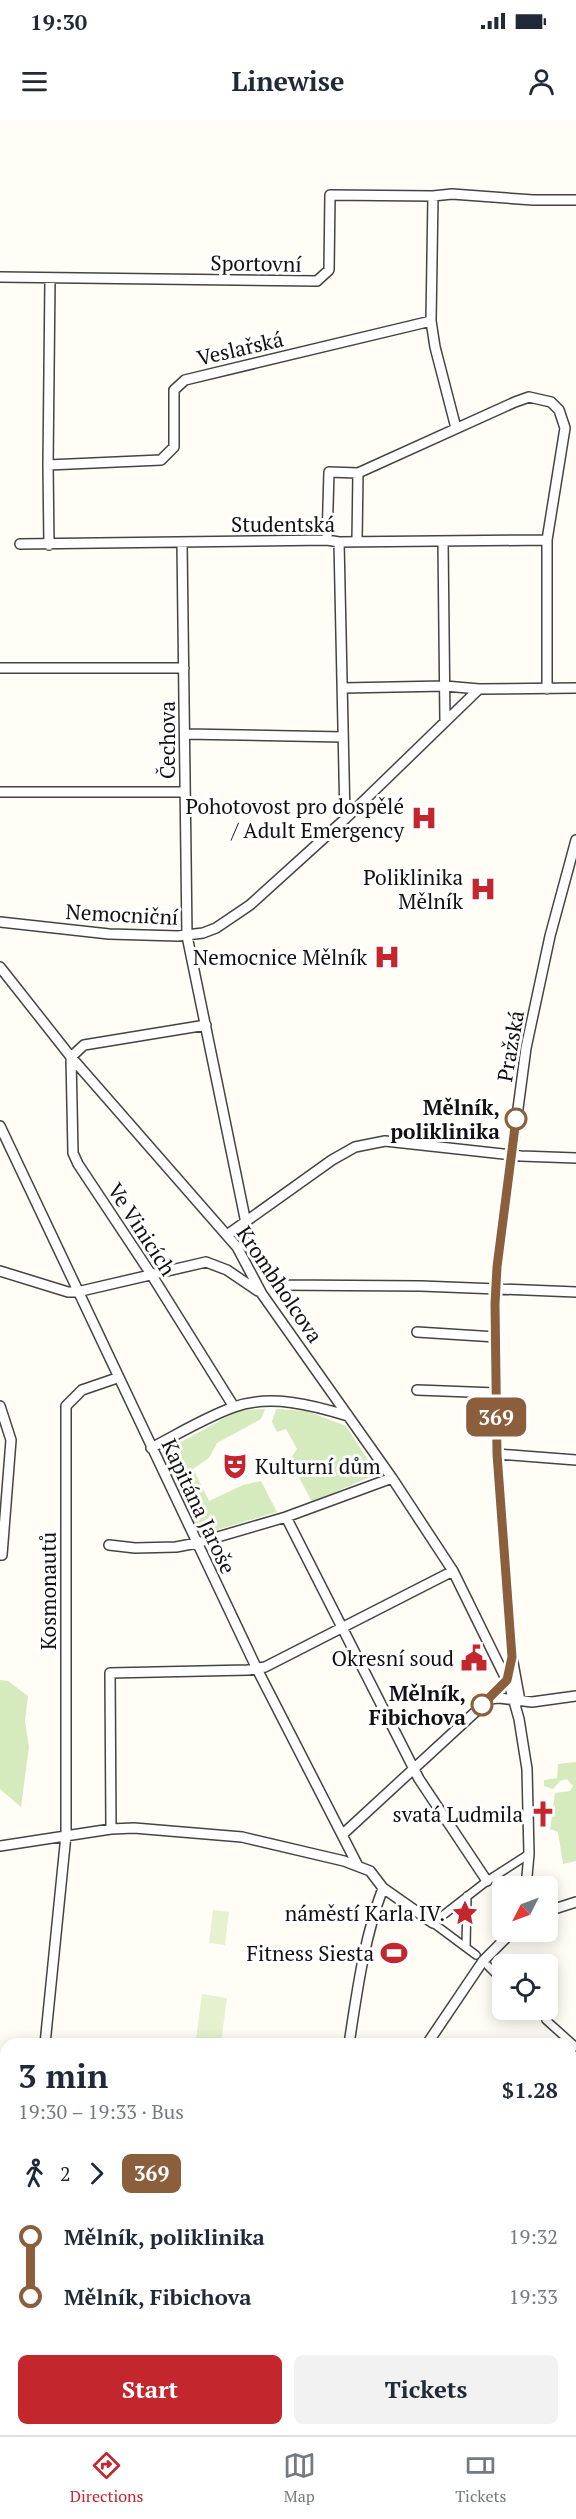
<!DOCTYPE html>
<html lang="en">
<head>
<meta charset="utf-8">
<style>
	:root { --surface:#fff; --page:#f2f2f3; --text:#1f2937; --muted:#747a83; --line:#e0e1e3; --accent:#c4262e }
	body { margin:0; font-family:"PT Serif",serif; background:var(--page); color:var(--text); height:100vh; display:flex; flex-direction:column; font-size:22px; white-space:nowrap }
	* { box-sizing:border-box; margin:0 }
	p { font-size:20px; color:var(--muted) }
	.icon { flex:none; width:33px; height:33px; fill:none; stroke:currentColor; stroke-width:2; stroke-linecap:round; stroke-linejoin:round }
	.map { position:relative; flex:1; overflow:hidden }
	.side { position:absolute; left:0px; top:1918px; width:576px; height:398px; display:flex; flex-direction:column; background:var(--surface); border-radius:18px 18px 0 0; box-shadow:0 3px 15px #0003 }
	.side>* { flex:none }
	.badge { padding:0 12px; border-radius:9px; font-size:21px; line-height:39px }
	.needle { width:39px; rotate:228deg }
	.fabs { position:absolute; left:492px; top:1756px; display:grid; gap:12px }
	.fabs a { display:grid; place-items:center; width:66px; height:66px; border-radius:9px; background:var(--surface); box-shadow:0 3px 15px #0003; font-size:30px }
	.map>.badge { position:absolute; translate:-50% -50%; box-shadow:0 0 0 3px #fff }
	.legs { display:flex; align-items:center; gap:9px; height:66px; padding:0 18px; font-size:20px }
	.legs p { margin-inline-start:auto }
	.overview { display:flex; align-items:center; justify-content:space-between; height:102px; padding:0 18px }
	h1 { font-size:33px; font-weight:700; line-height:45px }
	.primary-button { display:flex; gap:12px; margin-top:auto; padding:12px 18px }
	.primary-button a { flex:1; height:69px; border-radius:9px; background:var(--accent); color:#fff; font-size:24px; font-weight:700; line-height:69px; text-align:center }
	.primary-button a+a { background:var(--page); color:var(--text) }
	ul { padding:0 18px; list-style:none }
	li { display:flex; align-items:center; gap:21px; height:60px; font-size:22px }
	li i { display:grid; place-items:center; width:9px; height:100%; margin:0 8px; background:currentColor }
	li i::after { content:''; width:15px; height:15px; margin:-8px; border:4px solid; border-radius:50%; background:var(--surface) }
	li p { margin-inline-start:auto }
	li:first-child i { background:linear-gradient(#0000 50%,currentColor 0) }
	li:last-child i { background:linear-gradient(currentColor 50%,#0000 0) }
	.status { display:flex; justify-content:space-between; align-items:center; height:42px; padding:0 30px; background:var(--surface); direction:ltr }
	.status svg { height:16px; fill:currentColor }
	header { display:flex; justify-content:space-between; align-items:center; height:78px; padding:0 18px; background:var(--surface); font-size:27px; font-weight:700 }
	.tab-bar { display:flex; justify-content:space-around; align-items:center; height:84px; border-top:2px solid var(--line); background:var(--surface); font-size:16px; color:var(--muted) }
	.tab-bar a { display:grid; justify-items:center; gap:3px }
	.tab-bar .selected { color:var(--accent) }
	.map>svg:first-child { display:block }
	.green { fill:#d5ebbd }
	.pitch { fill:#e6f2cf }
	.lines { fill:none; stroke-linecap:round; stroke-linejoin:round }
	.pedestrian-casing { stroke:#444; stroke-width:10 }
	.minor-casing { stroke:#444; stroke-width:12 }
	.pedestrian { stroke:#fff; stroke-width:7 }
	.minor { stroke:#fff; stroke-width:9 }
	.line-1-casing { stroke:#fff; stroke-width:14 }
	.line-1 { stroke:#8b5e3c; stroke-width:9 }
	.stop-1-dot { fill:#fff; stroke:#8b5e3c; stroke-width:3 }
	.labels { text-anchor:middle; dominant-baseline:central; stroke-width:6; stroke-linejoin:round; paint-order:stroke }
	.street-label { font-size:21px; fill:#111; stroke:#fff }
	.poi-label { font-size:21px; fill:#111; stroke:#fff; text-anchor:end }
	.stop-label { font-size:21px; font-weight:bold; fill:#111; stroke:#fff; text-anchor:end }
</style>
</head>
<body>
<div class="status"><b>19:30</b><svg viewBox="0 0 49 12"><path d="M0 12V9h3v3zM5 12V6h3v6zM10 12V3h3v9zM15 12V0h3v12zM26 1h20v11H26zM47 4h2v5h-2z"/></svg></div>
<header><svg class="icon" aria-label="menu" viewBox="0 0 24 24"><path d="M4 6h16M4 12h16M4 18h16"/></svg>Linewise<svg class="icon" aria-label="person" viewBox="0 0 24 24"><circle cx="12" cy="8" r="4"/><path d="M4 21q1-7 8-7t8 7"/></svg></header>
<div class="map">
<svg width="576" height="2315" viewBox="0 0 576 2315">
	<rect width="100%" height="100%" fill="#fffdf5"/>
	<path class="green" d="M265,1289L261,1299L217,1323L209,1338L193,1349L209,1381L243,1365L261,1361L277,1392L200,1415L161,1333L232,1294L243,1290Z
		M276,1289L307,1291L346,1306L377,1354L312,1382L290,1340L297,1329L286,1309L277,1312L272,1302Z
		M0,1560L8,1561L28,1576L25,1601L29,1627L21,1687L0,1669Z
		M576,1642V1741L563,1744L558,1712L550,1709L555,1673L570,1671L573,1666L567,1659L560,1661L553,1669L544,1666V1660L557,1658L558,1644Z"/>
	<path class="pitch" d="M213,1790L229,1792L225,1825L209,1823Z
		M202,1874L227,1878L221,1923L196,1919Z"/>
	<g class="lines">
		<g class="pedestrian-casing">
			<path id="pedestrian" d="M466,1827L467,1776
				M476,1835L433,1803L487,1761L529,1734
				M488,1846L502,1860
				M533,1890L538,1894
				M546,1900L576,1927
				M570,1971L576,1973"/>
		</g>
		<g class="minor-casing">
			<path id="minor" d="M433,76L431,201L435,227L456,308
				M0,157L317,161L329,150L330,75L433,76L452,74L533,80H576
				M48,345L161,340L174,327V270L185,260L431,201
				M327,420L329,352L358,353L515,282L529,277L551,282L559,290L565,308L547,420V569
				M357,421L358,353
				M443,421L445,602
				M339,422L345,699
				M182,423L187,816L246,1103
				M20,424L327,420L339,422L547,420
				M49,425L48,345L50,159
				M0,548H184
				M343,568L445,566L479,569
				M185,614L343,617
				M0,672H185
				M0,802L109,814L178,816L203,813L216,808L250,785L345,699L479,569L576,568
				M0,847L71,937L237,1127L262,1174L392,1358L453,1451L510,1567L519,1599L527,1649L529,1734L526,1767
				M206,905L84,925L71,937L73,1033L78,1044L151,1154L234,1287
				M0,1006L257,1549L358,1746
				M236,1109L278,1165L421,1166L576,1172
				M227,1115L332,1040L355,1027L385,1021L521,1036L576,1038
				M0,1151L68,1172H77L206,1142L227,1150L258,1171
				M417,1212L496,1217
				M417,1270L496,1273
				M0,1286L11,1320L2,1435H0
				M151,1328C178,1314 206,1297 234,1287C270,1274 313,1285 348,1296L347,1294
				M497,1334L576,1340
				M286,1397L419,1659L487,1761
				M109,1425L135,1428L176,1427L197,1423L286,1397L392,1358
				M489,1579L499,1578L532,1582L576,1576
				M520,1581L512,1537L497,1334L495,1184L497,1147L526,928L550,816L576,720
				M111,1709L110,1553L248,1550L265,1547L453,1451
				M343,1714L497,1572L508,1556
				M0,1726L111,1709L134,1708L242,1717L344,1741L370,1751L383,1768L433,1803
				M548,1791L576,1782
				M45,1924L66,1715V1286L82,1270L117,1258
				M349,1924C357,1872 364,1818 383,1768
				M427,1924L483,1841L512,1812
				M570,2081L576,2082
				M570,2186H576
				M0,2211L6,2210
				M570,2306L576,2307
				M177,2310V2315
				M451,2310L455,2315
				M497,2315L502,2310"/>
		</g>
		<use href="#pedestrian" class="pedestrian"/>
		<use href="#minor" class="minor"/>
	</g>
	<g class="lines">
		<g class="line-1-casing">
			<path id="line-1" d="M482,1585L507,1560L512,1537L497,1334L495,1184L497,1147L516,999"/>
		</g>
		<use href="#line-1" class="line-1"/>
	</g>
	<defs>
		<g id="hospital-bare" transform="scale(2.07)"><path d="M-5-5h3v3.5h4V-5h3V5h-3V1.5h-4V5h-3Z" fill="#c4262e" stroke="#fff" stroke-width="2.5" paint-order="stroke"/></g>
		<g id="theatre-bare" transform="scale(2.07)"><path d="M-5-5.5Q0-4 5-5.5V0Q5 5 0 6Q-5 5-5 0ZM-3.3-2.5H-1v1.5H-3.3ZM1-2.5H3.3v1.5H1ZM-2.8 1Q0 5.5 2.8 1Z" fill="#c4262e" stroke="#fff" stroke-width="2.5" paint-order="stroke"/></g>
		<g id="civic-bare" transform="scale(2.07)"><path d="M-.6-6.5H3V-4.5H.6V-3L4-1V1h2V6H-6V1h2V-1L-.6-3ZM-1.2 2.5V6h2.4V2.5Z" fill="#c4262e" stroke="#fff" stroke-width="2.5" paint-order="stroke"/></g>
		<g id="church-bare" transform="scale(2.07)"><path d="M-1.2-6h2.4v3.5h3.3v2.4h-3.3V6h-2.4V-.1h-3.3v-2.4h3.3Z" fill="#c4262e" stroke="#fff" stroke-width="2.5" paint-order="stroke"/></g>
		<g id="sight-bare" transform="scale(2.07)"><path d="M0-6L1.8-2.2L6-1.7L2.9 1.2L3.7 5.4L0 3.3L-3.7 5.4L-2.9 1.2L-6-1.7L-1.8-2.2Z" fill="#c4262e" stroke="#fff" stroke-width="2.5" paint-order="stroke"/></g>
		<g id="stadium-bare" transform="scale(2.07)"><path d="M0-5a6.5 5 0 1 0 0 10a6.5 5 0 1 0 0-10ZM-3.5-1.8h7v3.6h-7Z" fill="#c4262e" stroke="#fff" stroke-width="2.5" paint-order="stroke"/></g>
	</defs>
	<g fill-rule="evenodd">
		<use href="#hospital-bare" x="424" y="698"/>
		<use href="#hospital-bare" x="483" y="769"/>
		<use href="#hospital-bare" x="387" y="837"/>
		<use href="#theatre-bare" x="235" y="1346"/>
		<use href="#civic-bare" x="474" y="1538"/>
		<use href="#church-bare" x="543" y="1694"/>
		<use href="#sight-bare" x="465" y="1793"/>
		<use href="#stadium-bare" x="394" y="1833"/>
	</g>
	<g class="stop-1-dot">
		<circle cx="516" cy="999" r="10"/>
		<circle cx="482" cy="1585" r="10"/>
	</g>
	<g class="labels">
		<g class="street-label">
			<text transform="translate(256 143) rotate(1)">Sportovní</text>
			<text transform="translate(240 228) rotate(-13)">Veslařská</text>
			<text x="283" y="404">Studentská</text>
			<text transform="translate(167 620) rotate(-90)">Čechova</text>
			<text transform="translate(122 794) rotate(3)">Nemocniční</text>
			<text transform="translate(510 926) rotate(-80)">Pražská</text>
			<text transform="translate(142 1109) rotate(57)">Ve Vinicích</text>
			<text transform="translate(280 1164) rotate(56)">Krombholcova</text>
			<text transform="translate(199 1386) rotate(65)">Kapitána Jaroše</text>
			<text transform="translate(48 1471) rotate(-90)">Kosmonautů</text>
		</g>
		<g class="poi-label">
			<text x="404" y="686">Pohotovost pro dospělé<tspan x="404" dy="24">/ Adult Emergency</tspan></text>
			<text x="463" y="757">Poliklinika<tspan x="463" dy="24">Mělník</tspan></text>
			<text x="367" y="837">Nemocnice Mělník</text>
			<text x="255" y="1346" text-anchor="start">Kulturní dům</text>
			<text x="454" y="1538">Okresní soud</text>
			<text x="523" y="1694">svatá Ludmila</text>
			<text x="445" y="1793">náměstí Karla IV.</text>
			<text x="374" y="1833">Fitness Siesta</text>
		</g>
		<g class="stop-label">
			<text x="500" y="987">Mělník,<tspan x="500" dy="24">poliklinika</tspan></text>
			<text x="466" y="1573">Mělník,<tspan x="466" dy="24">Fibichova</tspan></text>
		</g>
	</g>
</svg>
<div class="fabs">
<a><svg class="needle" viewBox="-14 -14 28 28"><path d="M0-13l5 13h-10z" fill="#e53935"/><path d="M0 13l5-13h-10z" fill="#747a83"/></svg></a>
<a><svg class="icon" aria-label="locate" viewBox="0 0 24 24"><circle cx="12" cy="12" r="6"/><path d="M12 2v4M12 18v4M2 12h4M18 12h4"/></svg></a>
</div>
<b class="badge" style="left:496px;top:1297px;background:#8b5e3c;color:#fff">369</b>
<section class="side">
<div class="overview"><div><h1>3 min</h1><p>19:30 – 19:33 · Bus</p></div><b>$1.28</b></div>
<div class="legs"><svg class="icon" aria-label="walk" viewBox="0 0 24 24"><circle cx="13" cy="4" r="2"/><path d="M13 8l-2 6 4 7M11 14l-3 7M7 12l3-4h3l4 4"/></svg>2<svg class="icon" aria-label="forward" viewBox="0 0 24 24"><path d="M9 5l7 7-7 7"/></svg><b class="badge" style="background:#8b5e3c;color:#fff">369</b></div>
<ul>
<li><i style="color:#8b5e3c"></i><b>Mělník, poliklinika</b><p>19:32</p></li>
<li><i style="color:#8b5e3c"></i><b>Mělník, Fibichova</b><p>19:33</p></li>
</ul>
<div class="primary-button"><a>Start</a><a>Tickets</a></div>
</section>
</div>
<nav class="tab-bar">
<a class="selected"><svg class="icon" aria-label="directions" viewBox="0 0 24 24"><path d="M12 3l9 9-9 9-9-9zM9 14v-3h6M13 9l2 2-2 2"/></svg>Directions</a>
<a><svg class="icon" aria-label="map" viewBox="0 0 24 24"><path d="M3 6l6-2 6 2 6-2v14l-6 2-6-2-6 2zM9 4v14M15 6v14"/></svg>Map</a>
<a><svg class="icon" aria-label="tickets" viewBox="0 0 24 24"><path d="M3 7h18v10H3zM15 7v10"/></svg>Tickets</a>
</nav>
</body>
</html>
